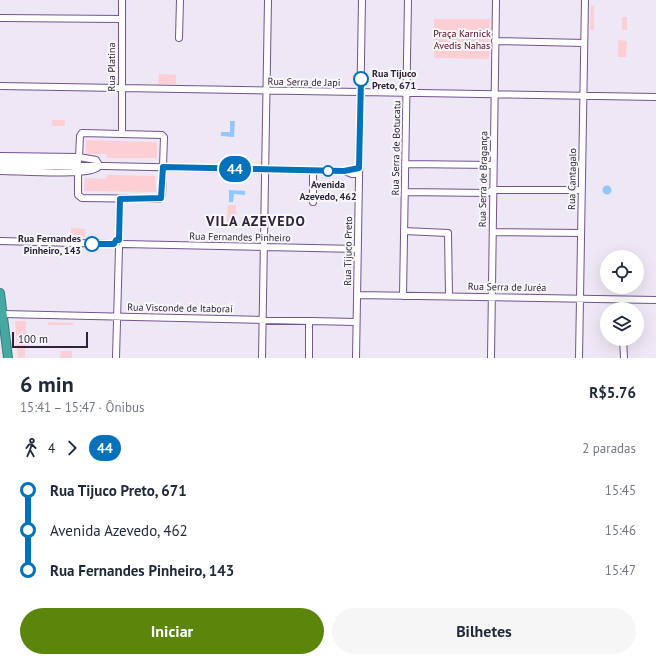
<!DOCTYPE html>
<html lang="pt">
<head>
<meta charset="utf-8">
<style>
	:root { --surface:#fff; --page:#f6f6f7; --text:#1f2937; --muted:#747a83; --accent:#5c850c }
	body { margin:0; font-family:"PT Sans",sans-serif; background:var(--page); color:var(--text); height:100vh; display:flex; flex-direction:column; font-size:15px; white-space:nowrap }
	* { box-sizing:border-box; margin:0 }
	p { font-size:13px; color:var(--muted) }
	.icon { flex:none; width:22px; height:22px; fill:none; stroke:currentColor; stroke-width:2; stroke-linecap:round; stroke-linejoin:round }
	.map { position:relative; height:358px; overflow:hidden }
	.drawer { display:flex; flex-direction:column; background:var(--surface); flex:1 }
	.drawer>* { flex:none }
	.badge { padding:0 8px; border-radius:13px; font-size:14px; line-height:26px }
	.controls { position:absolute; left:600px; top:250px; display:grid; gap:8px }
	.controls a { display:grid; place-items:center; width:44px; height:44px; border-radius:50%; background:var(--surface); box-shadow:0 4px 16px #0002; font-size:20px }
	.scale { position:absolute; left:12px; bottom:10px; width:76px; box-sizing:border-box; padding-left:4px; border:2px solid #30223c; border-top:0; font-size:11px; line-height:14px; white-space:nowrap; color:#30223c; -webkit-text-stroke:3px #f8f8f8; paint-order:stroke }
	.map>.badge { position:absolute; translate:-50% -50%; box-shadow:0 0 0 2px #fff }
	.legs { display:flex; align-items:center; gap:6px; height:44px; padding:0 20px; font-size:13px }
	.legs p { margin-inline-start:auto }
	.headline { display:flex; align-items:center; justify-content:space-between; height:68px; padding:0 20px }
	h1 { font-size:22px; font-weight:700; line-height:30px }
	.primary-button { display:flex; gap:8px; margin-top:auto; padding:8px 20px }
	.primary-button a { flex:1; height:46px; border-radius:24px; background:var(--accent); color:#fff; font-size:16px; font-weight:700; line-height:46px; text-align:center }
	.primary-button a+a { background:var(--page); color:var(--text) }
	ul { padding:0 20px; list-style:none }
	li { display:flex; align-items:center; gap:14px; height:40px; font-size:15px }
	li i { display:grid; place-items:center; width:6px; height:100%; margin:0 5px; background:currentColor }
	li i::after { content:''; width:10px; height:10px; margin:-5px; border:3px solid; border-radius:50%; background:var(--surface) }
	li p { margin-inline-start:auto }
	li:first-child i { background:linear-gradient(#0000 50%,currentColor 0) }
	li:last-child i { background:linear-gradient(currentColor 50%,#0000 0) }
	.map>svg:first-child { display:block }
	.green { fill:#fccfd5 }
	.water { fill:#91c7fb }
	.lines { fill:none; stroke-linecap:round; stroke-linejoin:round }
	.minor-casing { stroke:#74538f; stroke-width:8 }
	.highway-casing { stroke:#3e7a7e; stroke-width:10 }
	.minor { stroke:#fff; stroke-width:6 }
	.highway { stroke:#45a9a1; stroke-width:8 }
	.line-1-casing { stroke:#fff; stroke-width:9 }
	.line-1 { stroke:#0072bc; stroke-width:6 }
	.stop-1-dot { fill:#fff; stroke:#0072bc; stroke-width:2 }
	.labels { text-anchor:middle; dominant-baseline:central; stroke-width:4; stroke-linejoin:round; paint-order:stroke }
	.park-label { font-size:10px; fill:#5c0022; stroke:#f8f8f8 }
	.street-label { font-size:10px; fill:#30223c; stroke:#f8f8f8 }
	.stop-label { font-size:10px; font-weight:bold; fill:#30223c; stroke:#f8f8f8; text-anchor:start }
	.district-label { font-size:14px; font-weight:bold; letter-spacing:1px; fill:#30223c; stroke:#f8f8f8 }
</style>
</head>
<body>
<div class="map">
<svg width="656" height="358" viewBox="0 0 656 358">
	<rect width="100%" height="100%" fill="#eee7f5"/>
	<path class="green" d="M591,6H594V30H590Z
		M622,17H627V30H622Z
		M434,19H490L489,59L434,58Z
		M618,40L627,41L626,57H618Z
		M159,74L176,75V84H158Z
		M52,120H65V126H52Z
		M86,140L157,142V158H107L106,154H86Z
		M107,175L155,176L156,192L84,191L85,178L106,179Z
		M228,205H236V223H227Z
		M71,228L85,229V237H71Z
		M15,321H26L25,357L18,358Z
		M48,322L73,323V325H48Z
		M61,351H72V358H60Z"/>
	<path class="water" d="M230,121H235L234,137L221,136V132H230Z
		M602.5 190a4.5 4.5 0 1 1 9 0a4.5 4.5 0 1 1-9 0Z
		M229,190L245,191V195L234,194L233,202H229Z"/>
	<g class="lines">
		<g class="minor-casing">
			<path id="minor" d="M0,18L122,19
				M179,38L180,0
				M495,41L584,43
				M0,86L656,97
				M122,134V0
				M0,156L79,157L96,160L99,165
				M0,160L78,162
				M405,164L493,165
				M0,166H104L344,171L352,174H359
				M73,166L79,157L80,136L82,133L162,135L164,137L162,195L159,199L82,198L78,195V172
				M0,171C19,171 85,176 97,168
				M405,192L487,193L493,190H581
				M313,202V170
				M404,231L448,233L449,296
				M493,232L581,233
				M119,240L120,199
				M0,241L114,244
				M123,244L358,249
				M357,295L656,300
				M403,296L408,0
				M620,300L621,309
				M3,314L356,322
				M623,339L624,358
				M116,358L119,248
				M262,358L268,0
				M309,358V321
				M356,358L362,0
				M491,358L496,0
				M579,358L585,0"/>
		</g>
		<g class="highway-casing">
			<path id="highway" d="M0,293L8,358"/>
		</g>
		<use href="#minor" class="minor"/>
		<use href="#highway" class="highway"/>
	</g>
	<g class="lines">
		<g class="line-1-casing">
			<path id="line-1" d="M92,244H114L116,240H119L120,199L161,198L163,167L344,171L359,168L361,79"/>
		</g>
		<use href="#line-1" class="line-1"/>
	</g>
	<g class="stop-1-dot">
		<circle cx="361" cy="79" r="7"/>
		<circle cx="328" cy="171" r="5"/>
		<circle cx="92" cy="244" r="7"/>
	</g>
	<g class="labels">
		<g class="park-label">
			<text x="462" y="33">Praça Karnick<tspan x="462" dy="12">Avedis Nahas</tspan></text>
		</g>
		<g class="street-label">
			<text transform="translate(111 67) rotate(-90)">Rua Platina</text>
			<text transform="translate(304 82) rotate(1)">Rua Serra de Japi</text>
			<text transform="translate(396 148) rotate(-89)">Rua Serra de Botucatu</text>
			<text transform="translate(483 179) rotate(-89)">Rua Serra de Bragança</text>
			<text transform="translate(572 179) rotate(-89)">Rua Cantagalo</text>
			<text transform="translate(240 237) rotate(1)">Rua Fernandes Pinheiro</text>
			<text transform="translate(348 251) rotate(-89)">Rua Tijuco Preto</text>
			<text transform="translate(507 287) rotate(1)">Rua Serra de Juréa</text>
			<text transform="translate(180 308) rotate(1)">Rua Visconde de Itaboraí</text>
		</g>
		<g class="stop-label">
			<text x="372" y="73">Rua Tijuco<tspan x="372" dy="12">Preto, 671</tspan></text>
			<text x="328" y="184" text-anchor="middle">Avenida<tspan x="328" dy="12">Azevedo, 462</tspan></text>
			<text x="81" y="238" text-anchor="end">Rua Fernandes<tspan x="81" dy="12">Pinheiro, 143</tspan></text>
		</g>
		<g class="district-label">
			<text x="256" y="221">VILA AZEVEDO</text>
		</g>
	</g>
</svg>
<div class="controls">
<a><svg class="icon" aria-label="locate" viewBox="0 0 24 24"><circle cx="12" cy="12" r="6"/><path d="M12 2v4M12 18v4M2 12h4M18 12h4"/></svg></a>
<a><svg class="icon" aria-label="layers" viewBox="0 0 24 24"><path d="M12 4l9 5-9 5-9-5zM3 14l9 5 9-5"/></svg></a>
</div>
<div class="scale">100 m</div>
<b class="badge" style="left:235px;top:169px;background:#0072bc;color:#fff">44</b>
</div>
<section class="drawer">
<div class="headline"><div><h1>6 min</h1><p>15:41 – 15:47 · Ônibus</p></div><b>R$5.76</b></div>
<div class="legs"><svg class="icon" aria-label="walk" viewBox="0 0 24 24"><circle cx="13" cy="4" r="2"/><path d="M13 8l-2 6 4 7M11 14l-3 7M7 12l3-4h3l4 4"/></svg>4<svg class="icon" aria-label="forward" viewBox="0 0 24 24"><path d="M9 5l7 7-7 7"/></svg><b class="badge" style="background:#0072bc;color:#fff">44</b><p>2 paradas</p></div>
<ul>
<li><i style="color:#0072bc"></i><b>Rua Tijuco Preto, 671</b><p>15:45</p></li>
<li><i style="color:#0072bc"></i><span>Avenida Azevedo, 462</span><p>15:46</p></li>
<li><i style="color:#0072bc"></i><b>Rua Fernandes Pinheiro, 143</b><p>15:47</p></li>
</ul>
<div class="primary-button"><a>Iniciar</a><a>Bilhetes</a></div>
</section>
</body>
</html>
